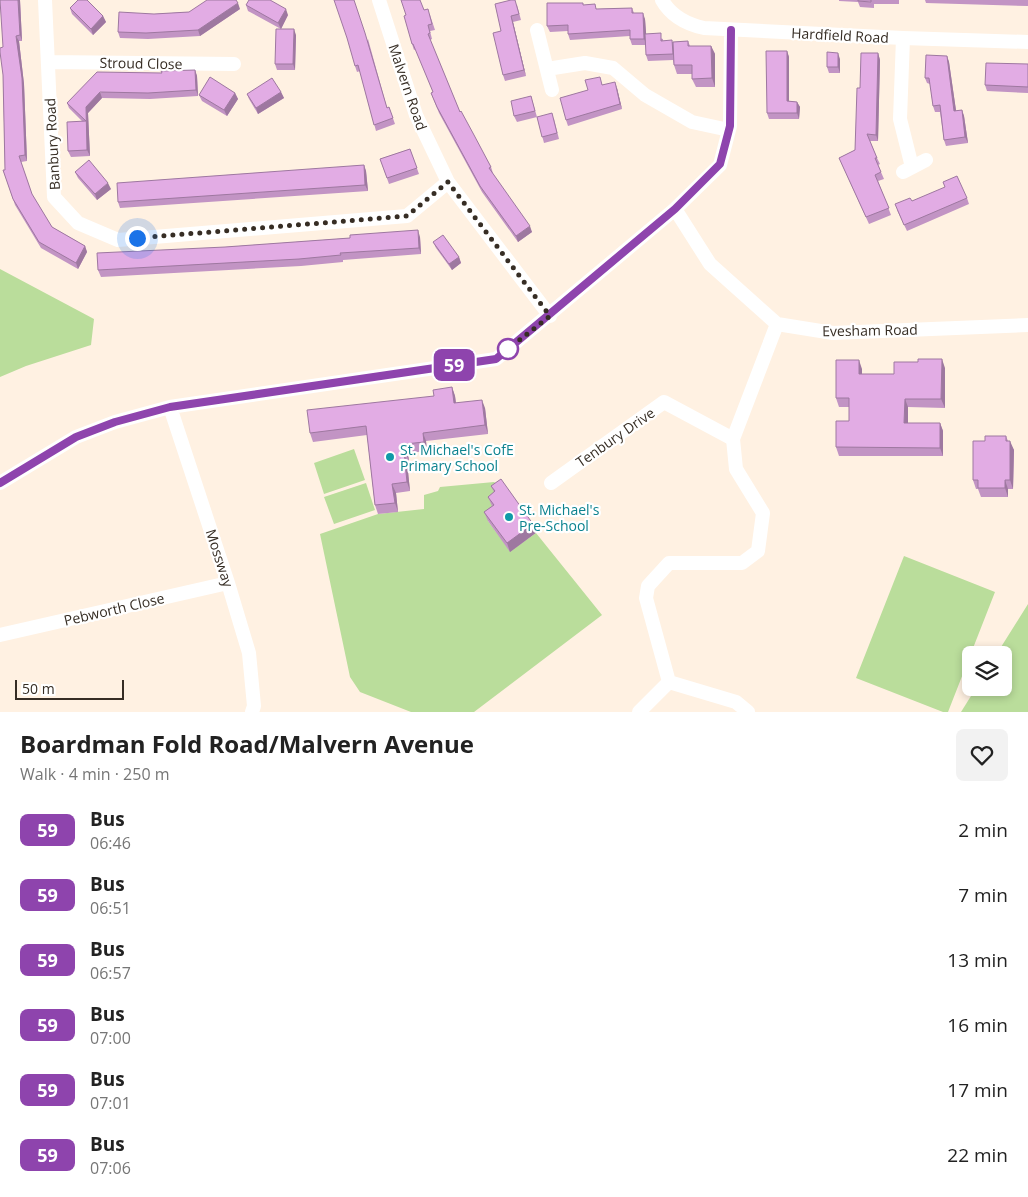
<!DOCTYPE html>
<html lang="en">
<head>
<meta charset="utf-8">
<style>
	:root { --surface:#fff; --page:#f2f2f2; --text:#222; --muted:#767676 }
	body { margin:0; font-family:"Open Sans",sans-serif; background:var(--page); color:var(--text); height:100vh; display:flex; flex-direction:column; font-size:19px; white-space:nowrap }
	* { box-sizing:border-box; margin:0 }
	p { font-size:16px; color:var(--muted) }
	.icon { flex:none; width:28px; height:28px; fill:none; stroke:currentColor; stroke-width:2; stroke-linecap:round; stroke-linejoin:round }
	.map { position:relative; height:712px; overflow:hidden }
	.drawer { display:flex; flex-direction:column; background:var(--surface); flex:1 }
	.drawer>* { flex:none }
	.badge { padding:0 10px; border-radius:8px; font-size:18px; line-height:32px }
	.controls { position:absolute; left:962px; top:646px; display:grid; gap:10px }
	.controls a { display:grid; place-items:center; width:50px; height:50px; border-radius:8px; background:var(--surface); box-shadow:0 2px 8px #0003; font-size:25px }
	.scale { position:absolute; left:15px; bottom:12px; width:109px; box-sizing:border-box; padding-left:5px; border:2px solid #362d24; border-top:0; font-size:14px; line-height:18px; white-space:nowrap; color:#362d24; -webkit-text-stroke:4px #fff; paint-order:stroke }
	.you { position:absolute; width:25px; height:25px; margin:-12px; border:4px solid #fff; border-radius:50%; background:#1a73e8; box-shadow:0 0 0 8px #1a73e833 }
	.map>.badge { position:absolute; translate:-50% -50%; box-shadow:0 0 0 2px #fff }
	.round { display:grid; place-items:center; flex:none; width:52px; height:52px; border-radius:8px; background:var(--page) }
	.head { display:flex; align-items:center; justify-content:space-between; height:85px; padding:0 20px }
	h1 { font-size:24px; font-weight:700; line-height:38px }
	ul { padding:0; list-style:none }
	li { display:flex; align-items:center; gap:15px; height:65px; padding:0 20px }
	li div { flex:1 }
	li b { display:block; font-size:19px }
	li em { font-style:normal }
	li .badge { min-width:55px; font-weight:700; text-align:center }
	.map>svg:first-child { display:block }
	.green { fill:#badd9b }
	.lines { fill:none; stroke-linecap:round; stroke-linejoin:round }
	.street { stroke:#fff; stroke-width:14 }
	.wall { fill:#c294c4 }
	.shaded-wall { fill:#9e78a0 }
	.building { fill:#e2ace4; stroke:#9e78a0 }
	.line-casing { stroke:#fff; stroke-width:11 }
	.line { stroke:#8e44ad; stroke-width:8 }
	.walk { stroke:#362d24; stroke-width:5; stroke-dasharray:0 9 }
	.stop-dot { fill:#fff; stroke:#8e44ad; stroke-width:2.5 }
	.culture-dot { fill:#0f9aa8; stroke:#fff; stroke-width:2 }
	.labels { text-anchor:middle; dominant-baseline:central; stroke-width:4.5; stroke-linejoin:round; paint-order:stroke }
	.street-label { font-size:14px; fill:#362d24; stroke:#fff }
	.culture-label { font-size:14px; fill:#0d838f; stroke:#fff; text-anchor:start }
</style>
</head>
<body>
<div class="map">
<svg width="1028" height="712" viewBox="0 0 1028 712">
	<rect width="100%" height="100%" fill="#fff1e2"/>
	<path class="green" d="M0,269L94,319L91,345L26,366L0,377Z
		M354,449L365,480L324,494L314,463Z
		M494,482L504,488L497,514L488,521L510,551L536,533L602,615L474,712H411L360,692L350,677L320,534L378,514L424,509V495L438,491L440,487Z
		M366,483L375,510L334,524L324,497Z
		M904,556L995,592L948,712H943L856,678Z
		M1028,604V712H961L976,688H1004V655H996Z"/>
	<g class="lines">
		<path class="street" d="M45,0L54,197L78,223L118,240L407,216L448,182
			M379,0L416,115L448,182L550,316
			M662,0C671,16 686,24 704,28L903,38L1028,42
			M537,30L552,90
			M903,38L900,119L912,167
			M48,62L234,64
			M547,69L585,63L613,68L645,95L692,122L729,130
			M903,172L926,160
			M675,209L710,264L777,324L833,333L1028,325
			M170,407L228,583L249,653L254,706L252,712
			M0,483L76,437L115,422L170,407L496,359L675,209L720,165L730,126L731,30
			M551,483L664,402L733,439
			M0,635L228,583
			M669,682L736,702L748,712
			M639,712L669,682L646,598L648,586L669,563H742L758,551L763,513L736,469L733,439L777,324"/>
	</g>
	<path class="wall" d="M20,0L22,41H19L24,84L27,161L21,162L32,195L52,227L85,246L87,252L78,269L41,248L15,205L3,170H5L3,75V47Z
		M839,0H899V4H874V8L860,7L858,2L839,1Z
		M925,0H1028V6L926,3Z
		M583,3V5L597,9L632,8L634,13L645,19L646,34L663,39V41L673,42L688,41L690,46H711L715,54V87H696L692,79V74H677L674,65L673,60L648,61L646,55V45H632L630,39V36L570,40L568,34V31L550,32L547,26Z
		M246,5L288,15L281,29L248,11Z
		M517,5L521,20L513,22L526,76L505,81L503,75L501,31Z
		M70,8L103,16L106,22L93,35L72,14Z
		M240,9L200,36L148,39L120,38L118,32L154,14Z
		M424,10L430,15L435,30L430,31L432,39L430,40L460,112L491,167L493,173V174L532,232L518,242L482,192L439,113L431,93L433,92L416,49L414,50L412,44L406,15Z
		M296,35L295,70H277L275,64Z
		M368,39L387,108L389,107L395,124L376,131L360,71L357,72L355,66Z
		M787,51L789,57V101L797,102L800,107L799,119H769L767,113Z
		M878,53L880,60L878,141H870L877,158L880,164L878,165L884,179L878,181L891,215L869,224L839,158L855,150L860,88Z
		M947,56L949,62L956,111L962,110L964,116L968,143L946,146L944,140L940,112H935L933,106L930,84L927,83L925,78Z
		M840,59V73H829L827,67Z
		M1028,64V93L987,91L985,85Z
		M195,70L197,76L198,96L150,99L102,98L88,113L90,156L71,157L68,151L82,121L69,108L67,103L162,73Z
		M603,85L617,88L622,109L568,126L566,120L588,90Z
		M281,92L284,98L258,114L249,99L247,94Z
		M235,93L238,99L227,116L202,101L199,95Z
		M531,96L537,117L554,119L559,139L544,143L537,117L517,122L514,116Z
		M410,149L419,174L389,184L380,159Z
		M364,165L366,171L368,191L120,208L118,202Z
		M75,172L111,189L97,200L78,178Z
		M967,198L969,204L907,231L897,210L912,201Z
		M420,237L421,254L343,260V262L301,266L101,277L98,270L225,247L350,238Z
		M433,242L459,257L461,263L452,270L436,248Z
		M945,368V408L908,407V423H940L943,431V456H839L836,447L849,421V407H839L836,398L862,369V374H894Z
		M452,387L455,396L456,403L485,408L488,434L426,441L427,451L408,453L409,462H407L410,491L396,493L398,512L378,514L375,505L367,435L313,442L310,433L434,396Z
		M1006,436L1008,441L1014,450L1013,489H1008V497H981L978,489H976L973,480L985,441Z
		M491,486L533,524L537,532L510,552L488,521L484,512L492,506L488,497L494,492Z"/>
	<path class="shaded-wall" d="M18,0H20L22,41L20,35Z
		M238,3L240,9L200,36L198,30Z
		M286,9L288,15L281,29L278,23Z
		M643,13L645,19L647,45L644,39Z
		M103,16L106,22L93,35L91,29Z
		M511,16L513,22L526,76L524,70Z
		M294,29L296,35L295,70L293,64Z
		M16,36L19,41L24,84L27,161L25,155Z
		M711,46L715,54V87L712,78Z
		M787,51L789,57V107L787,101Z
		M838,53L840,59V73L838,67Z
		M878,53L880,60L878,141L876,135Z
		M947,56L949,62L957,117L954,111Z
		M195,70L197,76L198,96L196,90Z
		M615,82L617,88L622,109L620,104Z
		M100,92L102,98L88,113L90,156L87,150L86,107Z
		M281,92L284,98L258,114L256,108Z
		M235,93L238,99L227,116L224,110Z
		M797,102L800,107L799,119L797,113Z
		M962,110L964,116L968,143L965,137Z
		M364,165L366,171L368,191L365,185Z
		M108,183L111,189L97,200L95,194Z
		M530,226L532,232L518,242L516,236Z
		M418,230L420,237L421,254L419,248Z
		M85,246L87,252L78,269L76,263Z
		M459,257L461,263L452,270L449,264Z
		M942,359L945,368V408L941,399Z
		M859,360L862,369V382L859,374Z
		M452,387L455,396L457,412L454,403Z
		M905,399L908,407V431L904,423Z
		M482,400L485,408L488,434L485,425Z
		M940,423L943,431V456L940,448Z
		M423,433L426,441L427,451L424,442Z
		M1010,441L1014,450L1013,489L1010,480Z
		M405,444L408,453L409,462L406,453Z
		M404,453L407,462L410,491L407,482Z
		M1005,480L1008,489V497L1005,488Z
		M392,484L396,493L398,512L395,503Z
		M533,524L537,532L510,552L507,543Z"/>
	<path class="building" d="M0,0H18L20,35L16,36L22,78L25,155L19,156L32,194L52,227L85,246L76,263L39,242L13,199L3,170H5L3,75L0,52V48L3,47Z
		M78,0H87L103,16L91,29L70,8Z
		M207,0H236L238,3L198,30L146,33L118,32L119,12L154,14L189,12Z
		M249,0H270L286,9L278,23L246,5Z
		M334,0H354L365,33L387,108L389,107L393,118L374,125L358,65L355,66L347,38Z
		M401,0H420L424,10L428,9L432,24L428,25L430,33L428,34L460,112L461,111L474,135L491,167L489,168L530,226L516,236L480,186L437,107L431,93L433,92L413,44H412L404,16L406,15Z
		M511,0H515L519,14L511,16L524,70L503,75L493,33L501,31L495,4Z
		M858,0H871V2L858,1Z
		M547,3H583V5L595,4L596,9L632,8V13H643L644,39H630V30L568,34V25L547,26Z
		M276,29H294L293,64H275Z
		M661,33V41L672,40L673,54L646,55L645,34Z
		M688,41V46H711L712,78L692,79V65H674L673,42Z
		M766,51H787V101L797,102V113H767Z
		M827,52L838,53V67H827Z
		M861,53H878L876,135L867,134L877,158H875L881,172L875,175L889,208L866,217L839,158L855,150L857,88H860Z
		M926,55L947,56L954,111L962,110L965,137L944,140L940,105L933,106L929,78H925Z
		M986,63L1028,64V87L985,85Z
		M195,70L196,90L148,93L100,92L86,107L87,150L68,151L67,122L86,121L67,103L97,72L162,73L161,71Z
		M210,77L235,93L224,110L199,95Z
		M600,77L602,85L615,82L620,104L566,120L560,98L588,90L585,80Z
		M272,78L281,92L256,108L247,94Z
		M531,96L535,111L514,116L511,101Z
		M552,113L557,133L542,137L537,117Z
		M410,149L417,168L387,178L380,159Z
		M89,160L108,183L95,194L75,172Z
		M364,165L365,185L118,202L117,183Z
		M957,176L967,198L904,225L895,204L910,198L912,201L945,187L943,182Z
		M418,230L419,248L340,253L341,255L299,259L98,270L97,253L225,247L350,238V235Z
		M443,235L459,257L449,264L433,242Z
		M918,359H942L941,399H905L904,423H940V448L836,447V421H849V398H836V360H859V374H894V362H918Z
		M452,387L454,403L482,400L485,425L423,433L424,442L405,444L406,453H404L407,482L392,484L395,503L375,505L366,426L310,433L307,410L434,396L433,390Z
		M985,436H1006V441H1010V480H1005V488H978V480H973V441H985Z
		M501,479L533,524L507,543L484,512L494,505L488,497L495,491L491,486Z"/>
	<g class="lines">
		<g class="line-casing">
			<path id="line" d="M0,483L76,437L115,422L170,407L496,359L675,209L720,164L730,126L731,30"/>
		</g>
		<use href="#line" class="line"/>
		<path class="walk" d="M137,238L407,216L448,182L550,316L508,349"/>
	</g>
	<circle class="stop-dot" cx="508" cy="349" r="10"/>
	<g class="culture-dot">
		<circle cx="390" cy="457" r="5"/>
		<circle cx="509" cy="517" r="5"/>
	</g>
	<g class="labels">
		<g class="street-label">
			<text transform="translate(840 35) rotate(3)">Hardfield Road</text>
			<text transform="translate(141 63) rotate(1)">Stroud Close</text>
			<text transform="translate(408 87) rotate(71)">Malvern Road</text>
			<text transform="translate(52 144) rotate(-93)">Banbury Road</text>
			<text transform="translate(870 330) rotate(-1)">Evesham Road</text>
			<text transform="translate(615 437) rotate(-35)">Tenbury Drive</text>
			<text transform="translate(220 558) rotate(72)">Mossway</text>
			<text transform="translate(114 609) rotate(-13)">Pebworth Close</text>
		</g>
		<g class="culture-label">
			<text x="400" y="449">St. Michael's CofE<tspan x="400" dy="16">Primary School</tspan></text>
			<text x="519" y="509">St. Michael's<tspan x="519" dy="16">Pre-School</tspan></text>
		</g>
	</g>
</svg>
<div class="controls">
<a><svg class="icon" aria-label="layers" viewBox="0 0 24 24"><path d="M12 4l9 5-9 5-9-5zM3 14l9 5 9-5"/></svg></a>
</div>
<div class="scale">50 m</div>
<div class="you" style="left:137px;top:238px"></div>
<b class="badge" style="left:454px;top:365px;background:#8e44ad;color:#fff">59</b>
</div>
<section class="drawer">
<div class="head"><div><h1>Boardman Fold Road/Malvern Avenue</h1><p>Walk · 4 min · 250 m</p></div><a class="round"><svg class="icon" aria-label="heart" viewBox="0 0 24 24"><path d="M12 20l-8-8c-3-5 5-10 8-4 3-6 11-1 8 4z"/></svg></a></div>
<ul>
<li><span class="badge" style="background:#8e44ad;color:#fff">59</span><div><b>Bus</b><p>06:46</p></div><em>2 min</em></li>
<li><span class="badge" style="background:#8e44ad;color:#fff">59</span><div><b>Bus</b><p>06:51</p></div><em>7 min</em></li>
<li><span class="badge" style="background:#8e44ad;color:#fff">59</span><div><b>Bus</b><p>06:57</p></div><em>13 min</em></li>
<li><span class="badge" style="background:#8e44ad;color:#fff">59</span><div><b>Bus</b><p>07:00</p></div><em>16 min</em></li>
<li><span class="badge" style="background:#8e44ad;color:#fff">59</span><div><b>Bus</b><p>07:01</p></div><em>17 min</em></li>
<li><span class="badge" style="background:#8e44ad;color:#fff">59</span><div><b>Bus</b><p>07:06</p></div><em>22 min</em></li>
</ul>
</section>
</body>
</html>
